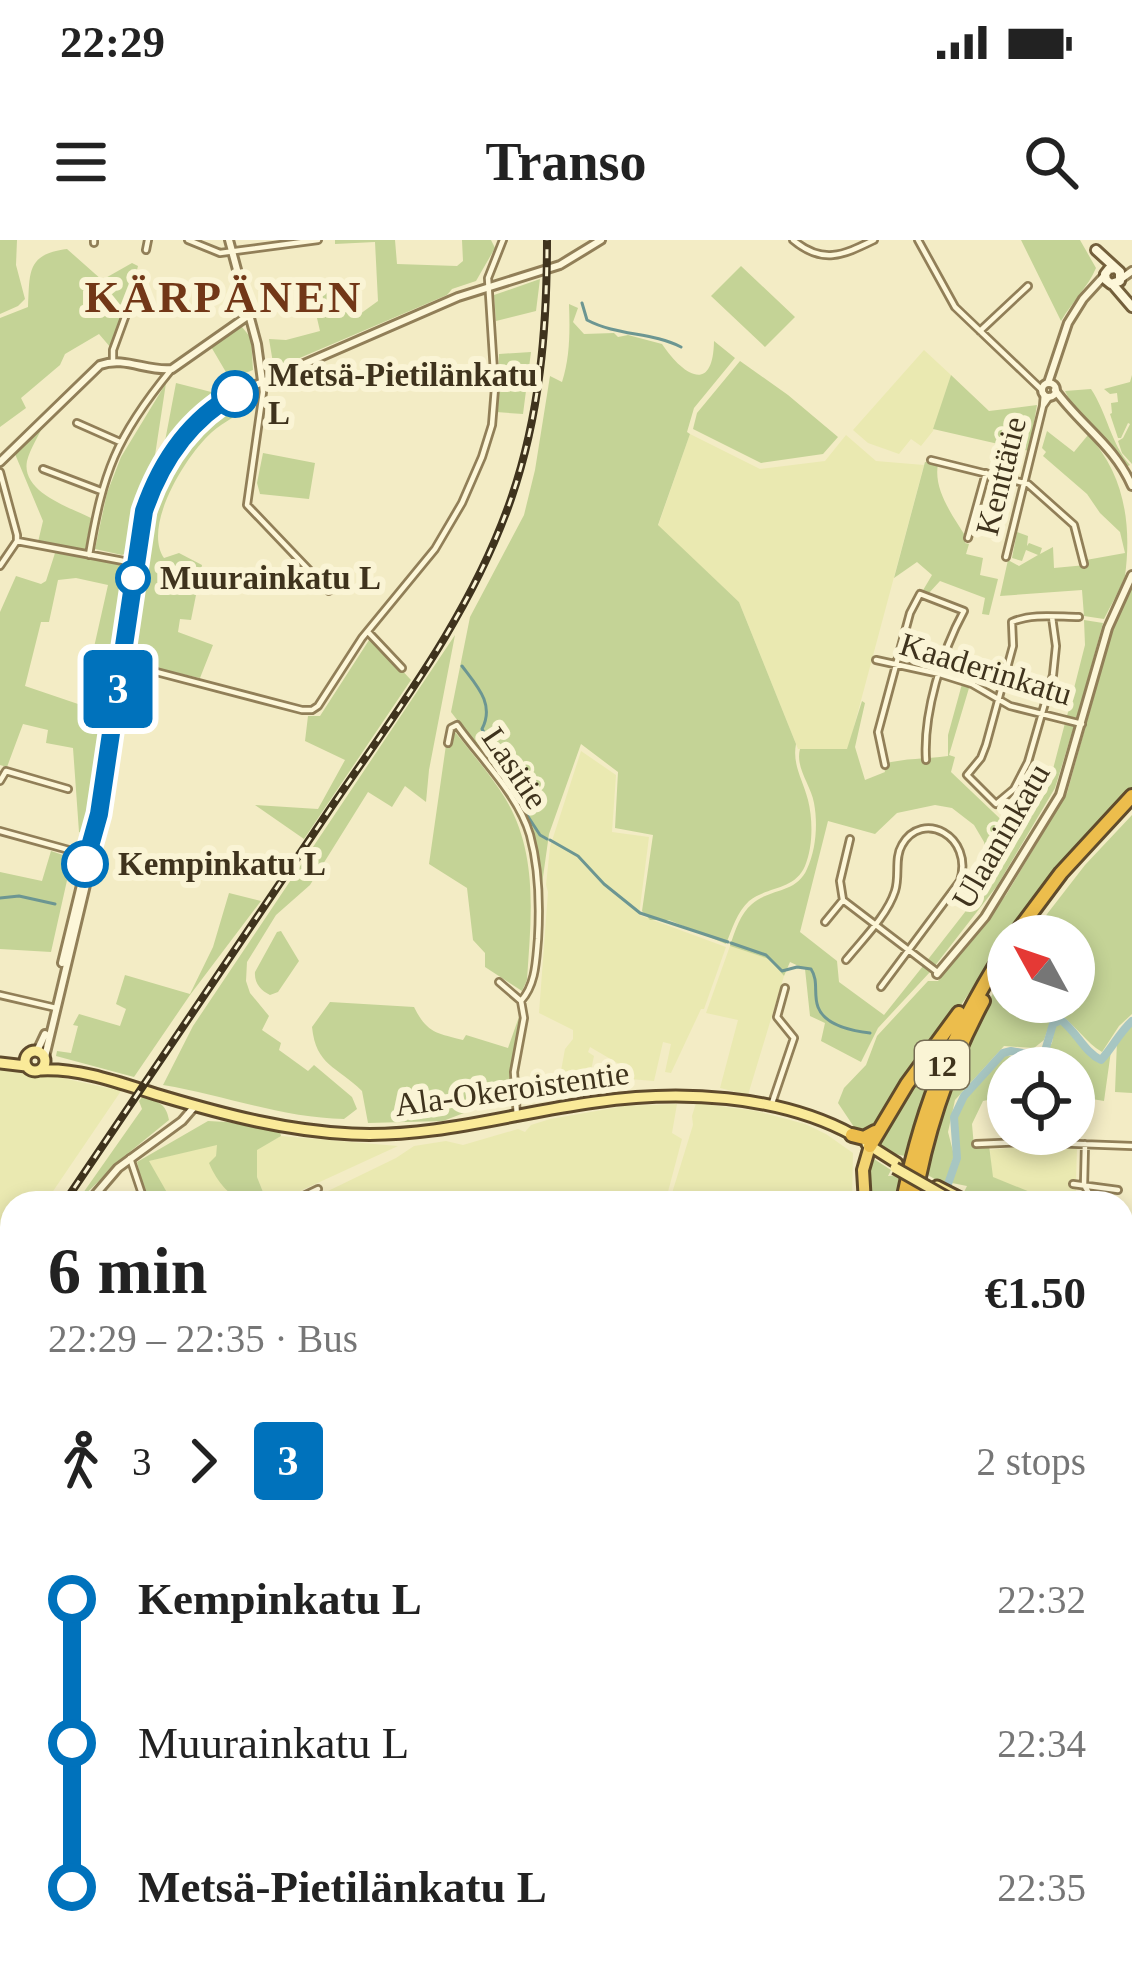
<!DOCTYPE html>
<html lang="en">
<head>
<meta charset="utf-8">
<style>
	:root { --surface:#fff; --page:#f2f2f2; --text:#222; --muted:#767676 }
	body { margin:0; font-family:"Times New Roman",serif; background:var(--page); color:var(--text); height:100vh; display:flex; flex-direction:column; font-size:45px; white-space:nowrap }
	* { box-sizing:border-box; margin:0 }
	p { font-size:39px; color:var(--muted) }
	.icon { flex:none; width:66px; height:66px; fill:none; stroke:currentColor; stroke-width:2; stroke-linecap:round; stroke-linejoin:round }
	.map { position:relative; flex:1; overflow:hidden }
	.details { position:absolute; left:0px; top:951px; width:1134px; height:795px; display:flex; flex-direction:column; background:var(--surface); border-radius:36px 36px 0 0; box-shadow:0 6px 18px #0003 }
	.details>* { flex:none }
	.badge { padding:0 24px; border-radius:9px; font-size:42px; line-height:78px }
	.needle { width:78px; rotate:310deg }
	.tools { position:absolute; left:987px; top:675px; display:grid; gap:24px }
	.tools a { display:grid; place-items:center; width:108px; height:108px; border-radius:50%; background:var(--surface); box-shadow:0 6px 18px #0003; font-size:60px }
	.map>.badge { position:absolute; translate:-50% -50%; box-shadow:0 0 0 6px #fff }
	.legs { display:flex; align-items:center; gap:18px; height:132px; padding:0 48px; font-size:39px }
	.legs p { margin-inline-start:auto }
	.headline { display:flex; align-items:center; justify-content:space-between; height:204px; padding:0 48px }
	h1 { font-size:66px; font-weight:700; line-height:90px }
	ul { padding:0 48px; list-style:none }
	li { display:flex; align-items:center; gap:42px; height:144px; font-size:45px }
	li i { display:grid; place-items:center; width:18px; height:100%; margin:0 15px; background:currentColor }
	li i::after { content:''; width:30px; height:30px; margin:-15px; border:9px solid; border-radius:50%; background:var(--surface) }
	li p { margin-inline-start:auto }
	li:first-child i { background:linear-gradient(#0000 50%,currentColor 0) }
	li:last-child i { background:linear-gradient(currentColor 50%,#0000 0) }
	.status { display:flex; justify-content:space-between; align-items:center; height:84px; padding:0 60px; background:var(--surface); direction:ltr }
	.status svg { height:33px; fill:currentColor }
	header { display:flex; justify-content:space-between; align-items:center; height:156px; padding:0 48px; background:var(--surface); font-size:54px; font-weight:700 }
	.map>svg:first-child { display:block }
	.farmland { fill:#eae9b1 }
	.green { fill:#c4d396; fill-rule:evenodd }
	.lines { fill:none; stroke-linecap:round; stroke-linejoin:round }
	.stream { stroke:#6c9692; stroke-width:3 }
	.river { stroke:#a7c6c2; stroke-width:8 }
	.minor-casing { stroke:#917f58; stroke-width:10 }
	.tertiary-casing { stroke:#917f58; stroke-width:12 }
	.secondary-casing { stroke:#735f3b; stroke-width:14 }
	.primary-casing { stroke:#5f4b2c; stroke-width:15 }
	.trunk-casing { stroke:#5f4b2c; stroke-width:16 }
	.motorway-casing { stroke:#5f4b2c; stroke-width:18 }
	.minor { stroke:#fdf7d9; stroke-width:4.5 }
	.tertiary { stroke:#fdf7d9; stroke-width:6 }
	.secondary { stroke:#fdf7d9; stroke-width:8 }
	.primary { stroke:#faea99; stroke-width:9 }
	.trunk { stroke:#f3d472; stroke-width:10 }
	.motorway { stroke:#ecbd4c; stroke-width:12 }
	.rail-casing { stroke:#3f331d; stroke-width:8 }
	.rail { stroke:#faf4d5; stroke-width:3; stroke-dasharray:9; stroke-linecap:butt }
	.primary-bridge-casing { stroke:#5f4b2c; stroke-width:15; stroke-linecap:butt }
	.primary-bridge { stroke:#faea99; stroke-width:9 }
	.line-1-casing { stroke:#fff; stroke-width:27 }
	.line-1 { stroke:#0072bc; stroke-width:18 }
	.stop-1-dot { fill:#fff; stroke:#0072bc; stroke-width:6 }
	.labels { text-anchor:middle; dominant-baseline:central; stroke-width:12; stroke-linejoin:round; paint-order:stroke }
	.shield { fill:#faf4d5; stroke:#776d54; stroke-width:3 }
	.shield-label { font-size:30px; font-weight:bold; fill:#3f331d }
	.stop-label { font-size:33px; font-weight:bold; fill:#3f331d; stroke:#faf4d5; text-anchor:start }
	.street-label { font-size:33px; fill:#3f331d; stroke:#faf4d5 }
	.district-label { font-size:45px; font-weight:bold; letter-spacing:3px; fill:#723717; stroke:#faf4d5 }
</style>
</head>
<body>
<div class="status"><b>22:29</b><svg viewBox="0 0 49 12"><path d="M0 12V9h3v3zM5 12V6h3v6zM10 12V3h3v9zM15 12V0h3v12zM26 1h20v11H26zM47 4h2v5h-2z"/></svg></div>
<header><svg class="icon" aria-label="menu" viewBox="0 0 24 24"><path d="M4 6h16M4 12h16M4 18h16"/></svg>Transo<svg class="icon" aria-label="search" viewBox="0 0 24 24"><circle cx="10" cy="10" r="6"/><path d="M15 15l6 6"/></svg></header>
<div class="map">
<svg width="1132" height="1744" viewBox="0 0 1132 1744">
	<rect width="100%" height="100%" fill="#f3ecc5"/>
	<path class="farmland" d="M924,110L951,135L933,191L921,206L911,199L899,214L868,203L853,190Z
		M690,194L760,229L825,221L846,195L876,221L924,225L848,509H798L739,362L658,286Z
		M581,511L616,535L612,592L649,597L639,675L726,707L704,769H701L671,833L665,832L671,804L663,802L654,841L617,838L619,824L590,807L588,812L594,816L589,840L558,847L565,809L573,799V790L539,773L548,652L546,645L550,607Z
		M730,706L770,719L784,736L748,855L720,848L738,780L706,773Z
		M0,828L40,833L121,851L45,963H12V1012L0,1029Z
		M696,863L756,871L805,884L826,894L853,913L852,963H669L693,885L692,876Z
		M677,864L672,893L682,899L665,963H599L582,959L574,963H524L503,955L488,954L478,959L431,956L423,963H360L357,955L329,954L328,951L396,918L414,906L446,901L463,905L518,889L525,892L531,885L550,879L625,866Z
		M281,896L398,906L274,963L265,957L257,937L256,920L257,909Z
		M218,904L216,916L230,952L243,963H173L148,921Z
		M1026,906L1077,908L1076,942H1071L1070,945L1076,947V963H1057L1039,957L992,937L990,910Z
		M0,1144L12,1146V1231H0Z
		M906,1734H1021L1018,1744H940Z"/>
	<path class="green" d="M0,0H17L16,25L25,59L18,66L0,74Z
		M335,0H395L397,24L457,26L463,21L462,0H491L495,8L476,41L452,49L447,55L274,129L269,99L286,100L320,91L310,48L313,45L360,74L378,61L375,2L335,4Z
		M1021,0H1080L1096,28C1088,47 1072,62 1061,81Z
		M67,9L102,40L132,23L138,26L127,71L111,108L99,94L65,114L60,125L21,158L26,168L0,187V78L28,67C30,33 26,14 67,9Z
		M741,26L795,77L765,107L711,56Z
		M540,39L536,71L496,81L494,55Z
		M569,64L578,68L573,82L584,94L614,93L618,97L628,95L662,104C682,134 713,156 714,101L735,118L694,168L687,192L690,194L658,285L739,362L796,504C792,525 803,540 808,560C813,580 813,607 805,626C794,651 767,646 749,661C737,672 732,689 726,704L669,680H650L642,671L653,595L615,588L618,532L581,504L549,594L542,644L533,588L511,550L451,472L470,377L524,275L535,230L550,136L562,142C570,118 570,91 569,64Z
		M242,87L251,98L253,130L230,139L210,105Z
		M531,112L523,174L496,172L499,114Z
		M740,121L788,155L838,197L823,214L761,223L693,189L697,173Z
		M951,135L989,171L1037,165L1029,211L933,189Z
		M1132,135V224L1122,213L1118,201L1123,198L1130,184L1128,183L1121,198H1118L1110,174L1112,173L1111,163L1118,162L1117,153L1110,154L1104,149L1130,142Z
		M166,143L152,235L132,311L122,315L95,309L107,253L121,217Z
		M176,143L223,155L192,181L162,217Z
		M1091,149C1107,173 1111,204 1130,225L1126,227C1108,199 1079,181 1065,151Z
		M242,163L252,165C239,174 224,182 212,192C186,215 142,286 164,318L179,313L202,325L191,380L180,379L178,392L213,405L200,438L129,422C138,359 140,272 178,219C195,195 219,180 242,163Z
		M44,184C39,195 30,209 27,221C21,252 69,267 91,278L85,311L38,302L43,281L15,214Z
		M1047,191L1074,212L1088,195C1124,233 1132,284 1125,336C1120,350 1111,365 1104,379L1084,376L1082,350L1000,356L1008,320L1019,326L1038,315L1026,310L1022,321L1012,318L1017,292L1028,296L1027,306L1029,303L1042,308L1040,314L1053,307L1054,328L1086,325V320L1125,313L1120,292L1100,273L1087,254L1043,216L1046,212L1042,208Z
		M263,213L315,223L309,259L260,254L257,243Z
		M925,222L938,224C933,250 953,276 966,297L965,303L969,304L966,314L983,318L980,335L998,339L989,375L982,374L985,358L940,341L928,354L922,352L932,335L917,322L894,338Z
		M55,313L121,324C129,355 121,387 117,418C109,477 98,536 88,595L79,592L73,508L46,503L48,490L23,484L7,527L0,525V372L16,336L41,344L46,341ZM76,338L108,345L81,465L25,446L41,382H49L58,340Z
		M1132,343V548L1069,615L1041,650L876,887L867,891L854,887L838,863L844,848L866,825L877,796L928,741H938L1006,655L1067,553L1117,374Z
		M1084,380L1103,383L1077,478L1067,476L1085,405Z
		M455,395L429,530L426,562L405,546L392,567L368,552L310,645L276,675L247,722L246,741L250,753L269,776L262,790L281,803L279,810L308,831L314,825L352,857L357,869L344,879C282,878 224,855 163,845L193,786Z
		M371,397L411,440L304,599L255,565L318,569L345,520L305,501L308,476H320Z
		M962,444L969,448L949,515L955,517L951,532L1013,591L1047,552L1065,483L1074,486L1055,548L997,646L934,727L926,722L990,640L984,602L974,585L952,568L935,565L897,573L875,594L828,581L800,692L837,721L839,742L884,775L923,726L930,732L878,788L861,822L821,801L825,783L810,776L805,729L790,722L784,736L769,719L730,706C735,691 740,674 752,664C770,648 796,654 807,629C816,610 818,584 814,563C811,545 795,528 800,509H847L862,461L865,463L855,507L865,540L885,532L883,524C905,518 926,519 948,516V495Z
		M449,484C467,508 489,532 505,558C539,614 531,678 527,740L522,751L485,727V713L473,700L467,648L429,624Z
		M1132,575V774L1119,786L1102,812C1085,802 1076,785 1059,774L1052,777L1044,800L1034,808L1004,806L955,860L948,892L954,915L945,945L926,934C940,863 968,790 1008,729V762H1074V696H1030L1085,625Z
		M51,611L72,618L51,712L0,709V632L42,641Z
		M229,653L261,661L190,755L134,837L56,816L57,811L71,813L78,786L73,785L79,774L120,786L126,769L116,764L125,735L190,754L213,707Z
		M281,691L299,721L278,752L270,755C261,751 254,743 255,732L277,692Z
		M330,762L414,767C427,793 436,793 463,800L466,795L508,808L520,774L522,778L511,831V860L477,868L443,881L368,883L362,851C337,826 316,826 312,787Z
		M1058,783C1079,794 1080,814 1100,823L1111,811L1104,861L1074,856V828H1008V856L983,861L972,884L974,907L989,905L993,937L1057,963H981L963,954L967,946L952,943L959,918L957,876L966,857L985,834L1005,816L1034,817L1045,814L1052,803L1055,785Z
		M1132,785V853L1115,852L1117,801Z
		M952,791L933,834L905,916C893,914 884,911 878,901L910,846Z
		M143,856C158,862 166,863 169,880L126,915L76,963L142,869L139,861Z
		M208,881L227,882L280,892L281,896L257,910V937L265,957C241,973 218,945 209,923L216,916L217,905L149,921L173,963H147L137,922Z
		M871,917L891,930L888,936L899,935L903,937L898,963H868L866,932Z
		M1132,1409V1592L1122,1578V1411Z
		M0,1519H12V1621L0,1631Z
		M12,1627V1723L3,1726V1716L0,1711V1636Z
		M1122,1711L1132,1715V1744H1018L1021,1734H1122Z
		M32,1734H283L291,1744H12Z
		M388,1734H878L876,1744H385Z"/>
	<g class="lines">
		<path class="stream" d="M582,63L587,80C617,96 652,92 681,107
			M462,426C477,446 495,464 482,489L498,516L517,536L527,575L540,595L547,599
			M550,600L578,616L604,644L640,673L728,702
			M0,658L19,656L55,664
			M731,703L766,715L782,731L797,727L811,729C819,741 813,754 818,767C825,786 853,791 870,793"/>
		<path class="river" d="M486,963L495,960L506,963
			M928,963L947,947L957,918L954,877L964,856L1003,813L1011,811L1034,815L1045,811L1053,784L1061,780C1077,792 1084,812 1101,820C1113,807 1119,793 1132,781
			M0,1380L12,1390
			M380,1744L383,1734"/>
		<g class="minor-casing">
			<path id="minor" d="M188,0L220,13L318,0
				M793,0C823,25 843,15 874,0
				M918,0L955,67L1042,150
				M94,3V0
				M146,10L148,0
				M980,91L1028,46
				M113,121V110L136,47
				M262,141L263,152L247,265L329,351
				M1043,166L1050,156
				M77,183L120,202
				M931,220L1028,244L1074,285L1084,324
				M43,229L101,251
				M0,232L17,295V301L0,326
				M968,298L986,233
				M17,301L134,323
				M89,315C103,232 116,197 170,131
				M1006,317L1043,166L1044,154
				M1052,377L1056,406L1053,435L1028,522L1014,549L996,564L967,535L981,518L986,505L1013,406L1012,382C1032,373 1058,377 1079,377
				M369,393L402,428
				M876,420L940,434L972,444L1010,466L1082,484
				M122,423L302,470H312L318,466L362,398L435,309L462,263L482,217L492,185L495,148L488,38L503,0
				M448,503L451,488L457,485C481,519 518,554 530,595C539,628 540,665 538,699C536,721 536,744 521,761
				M885,525L878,492L910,373L920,354L964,371C942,411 923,474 926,520
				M0,541L6,531L68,549
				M0,591L87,615
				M850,599L840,641L843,660L936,731
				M825,682L843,660
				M846,720C862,700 887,676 895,651C900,636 894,618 902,605C922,569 974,596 960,641L881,747
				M499,742L521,761L524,778L514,832L517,877
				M0,755L56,768
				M771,866L794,798L777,777L785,748
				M976,904L1025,902L1132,906
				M1085,904L1084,945L1095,963
				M130,918L145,963
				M1073,944L1118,950
				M289,963L318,949
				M0,1305L12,1289
				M1122,1626L1132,1638
				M882,1744L883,1734"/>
		</g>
		<g class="tertiary-casing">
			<path id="tertiary" d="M229,0L257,104L262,141
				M1121,39L1132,31
				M1048,143L1068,83L1083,59L1104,36
				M1042 150a7 7 0 1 1 14 0a7 7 0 1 1-14 0Z
				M1055,150C1081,186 1114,205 1132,246
				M0,222L100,125C125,116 147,132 172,129L249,75
				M62,723L93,596
				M937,734L985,677L1060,555L1108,388L1132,335
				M37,811L45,794
				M45,817L95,607L139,295C153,235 181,185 235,154L458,57L560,25L601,0
				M88,963L118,928L182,881L195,866
				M287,1734L296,1744"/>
		</g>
		<g class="secondary-casing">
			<path id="secondary" d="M1096,10L1120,32V41L1111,44L1106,40L1105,34L1109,29L1115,28
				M1114,46L1132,67"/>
		</g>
		<g class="primary-casing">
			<path id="primary" d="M25 821a10 10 0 1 1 20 0a10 10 0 1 1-20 0Z
				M0,823L26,826
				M41,830C83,828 125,845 165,857C226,875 287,891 352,894C435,898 513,873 595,862C678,850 778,854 853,895
				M867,904L897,923
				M937,946L970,963
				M1122,1018L1132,1021"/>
		</g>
		<g class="trunk-casing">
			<path id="trunk" d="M865,963L863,930L870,906
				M0,1742L18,1734"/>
		</g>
		<g class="motorway-casing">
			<path id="motorway" d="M1014,696L1061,633L1132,556
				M852,895L864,898L875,892
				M870,906L907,844L959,773
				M904,956C924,858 955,789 1008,705
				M914,963C926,892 949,824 983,761"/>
		</g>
		<use href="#minor" class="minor"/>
		<use href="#tertiary" class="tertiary"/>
		<use href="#secondary" class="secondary"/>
		<use href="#primary" class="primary"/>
		<use href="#trunk" class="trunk"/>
		<use href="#motorway" class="motorway"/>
		<g class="rail-casing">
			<path id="rail" d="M64,963C152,832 240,702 328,572C396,472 471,375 511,259C540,175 547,89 547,0
				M0,1057L12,1040"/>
		</g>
		<use href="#rail" class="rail"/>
		<g class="primary-bridge-casing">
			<path id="primary-bridge" d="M895,928L953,961"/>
		</g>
		<use href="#primary-bridge" class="primary-bridge"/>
	</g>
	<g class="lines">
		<g class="line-1-casing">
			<path id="line-1" d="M85,624L99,574L144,271C161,221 189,180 235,154"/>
		</g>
		<use href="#line-1" class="line-1"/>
	</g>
	<g class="stop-1-dot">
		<circle cx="235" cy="154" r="21"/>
		<circle cx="133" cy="338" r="15"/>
		<circle cx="85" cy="624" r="21"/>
	</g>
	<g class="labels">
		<rect class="shield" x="915" y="801" width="54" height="48" rx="9"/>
		<g class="shield-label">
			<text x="942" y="825">12</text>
		</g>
		<g class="stop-label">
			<text x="268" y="135">Metsä-Pietilänkatu<tspan x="268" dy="38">L</tspan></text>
			<text x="160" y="338">Muurainkatu L</text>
			<text x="118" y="624">Kempinkatu L</text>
		</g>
		<g class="street-label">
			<text transform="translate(1001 236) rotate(-76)">Kenttätie</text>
			<text transform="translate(986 429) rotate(17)">Kaaderinkatu</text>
			<text transform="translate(515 528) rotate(56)">Lasitie</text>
			<text transform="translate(1001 596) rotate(-60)">Ulaaninkatu</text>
			<text transform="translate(512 849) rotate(-8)">Ala-Okeroistentie</text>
		</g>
		<g class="district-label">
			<text x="224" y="57">KÄRPÄNEN</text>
		</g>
	</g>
</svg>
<div class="tools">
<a><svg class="needle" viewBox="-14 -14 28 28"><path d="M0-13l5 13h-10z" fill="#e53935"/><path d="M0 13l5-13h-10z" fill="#767676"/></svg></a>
<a><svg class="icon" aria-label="locate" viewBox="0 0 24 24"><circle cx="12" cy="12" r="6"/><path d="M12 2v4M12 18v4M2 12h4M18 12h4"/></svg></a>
</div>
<b class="badge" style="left:118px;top:449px;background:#0072bc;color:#fff">3</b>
<section class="details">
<div class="headline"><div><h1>6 min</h1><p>22:29 – 22:35 · Bus</p></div><b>€1.50</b></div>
<div class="legs"><svg class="icon" aria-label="walk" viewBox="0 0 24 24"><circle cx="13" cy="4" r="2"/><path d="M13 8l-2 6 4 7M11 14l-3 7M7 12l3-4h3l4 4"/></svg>3<svg class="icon" aria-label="forward" viewBox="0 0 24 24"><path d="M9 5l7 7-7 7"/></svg><b class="badge" style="background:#0072bc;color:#fff">3</b><p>2 stops</p></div>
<ul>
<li><i style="color:#0072bc"></i><b>Kempinkatu L</b><p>22:32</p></li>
<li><i style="color:#0072bc"></i><span>Muurainkatu L</span><p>22:34</p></li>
<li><i style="color:#0072bc"></i><b>Metsä-Pietilänkatu L</b><p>22:35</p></li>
</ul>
</section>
</div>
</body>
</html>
